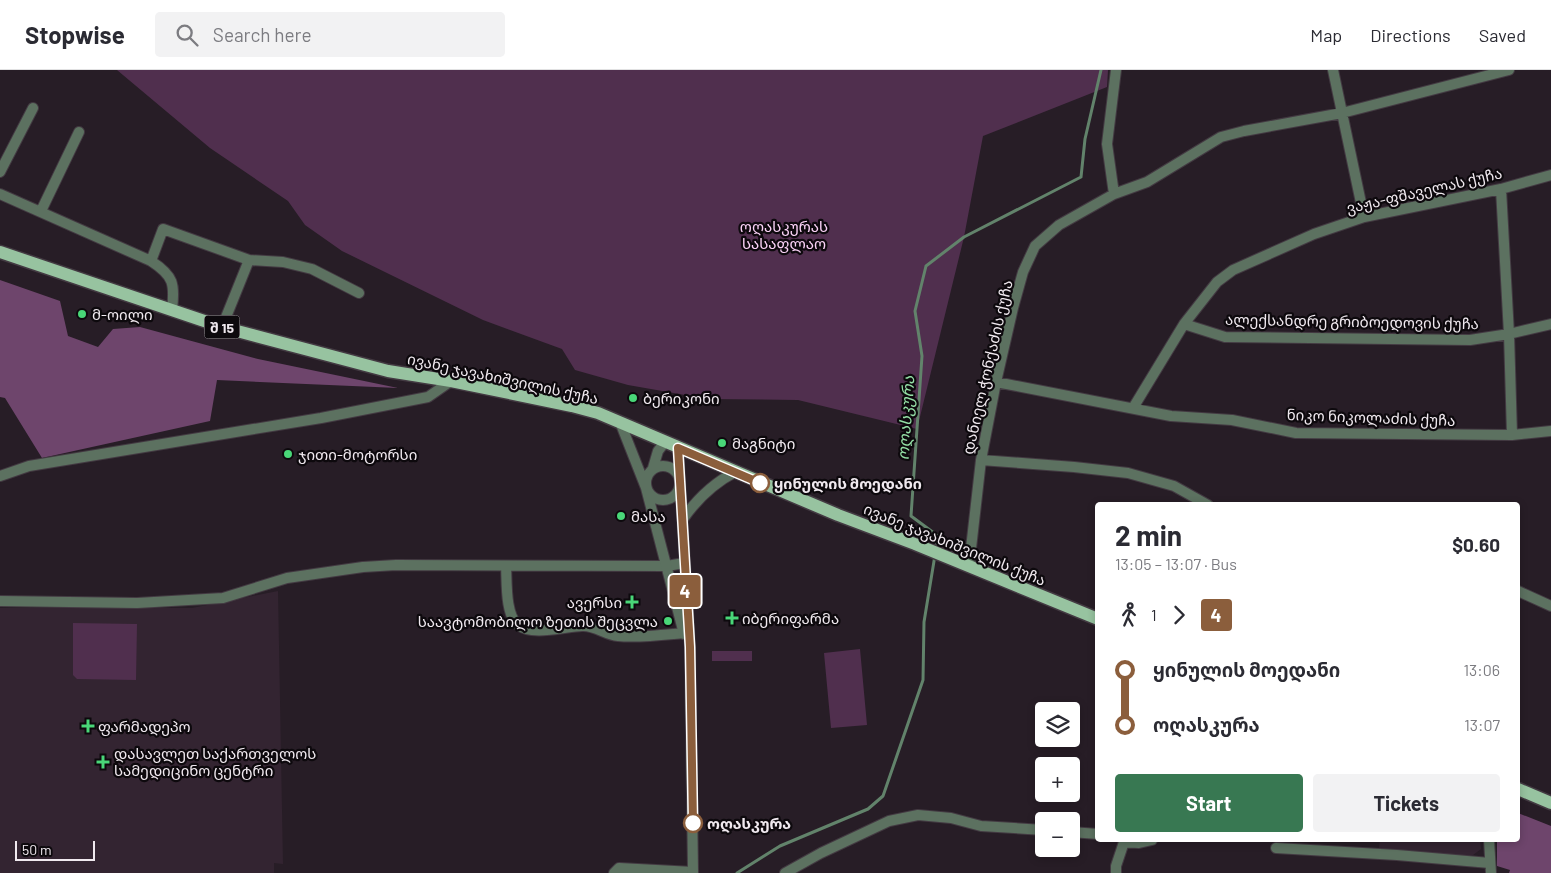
<!DOCTYPE html>
<html lang="en">
<head>
<meta charset="utf-8">
<style>
	:root { --surface:#fff; --page:#f2f2f3; --text:#2b2b33; --muted:#7c7c81; --line:#e1e1e2; --accent:#387852 }
	body { margin:0; font-family:Barlow,"Noto Sans Georgian",sans-serif; background:var(--page); color:var(--text); height:100vh; display:flex; flex-direction:column; font-size:19px; white-space:nowrap }
	* { box-sizing:border-box; margin:0 }
	p { font-size:16px; color:var(--muted) }
	.icon { flex:none; width:28px; height:28px; fill:none; stroke:currentColor; stroke-width:2; stroke-linecap:round; stroke-linejoin:round }
	.map { position:relative; flex:1; overflow:hidden }
	.details { position:absolute; left:1095px; top:432px; width:425px; height:340px; display:flex; flex-direction:column; background:var(--surface); border-radius:5px; box-shadow:0 2px 8px #0003 }
	.details>* { flex:none }
	.badge { padding:0 10px; border-radius:4px; font-size:18px; line-height:32px }
	.tools { position:absolute; left:1035px; top:632px; display:grid; gap:10px }
	.tools a { display:grid; place-items:center; width:45px; height:45px; border-radius:5px; background:var(--surface); box-shadow:0 2px 8px #0003; font-size:25px }
	.scale { position:absolute; left:15px; bottom:12px; width:80px; box-sizing:border-box; padding-left:5px; border:2px solid #f0e9ef; border-top:0; font-size:14px; line-height:18px; white-space:nowrap; color:#f0e9ef; -webkit-text-stroke:4px #0d090d; paint-order:stroke }
	.map>.badge { position:absolute; translate:-50% -50%; box-shadow:0 0 0 2px #fff }
	.legs { display:flex; align-items:center; gap:8px; height:55px; padding:0 20px; font-size:16px }
	.legs p { margin-inline-start:auto }
	.overview { display:flex; align-items:center; justify-content:space-between; height:85px; padding:0 20px }
	h1 { font-size:28px; font-weight:700; line-height:38px }
	.action { display:flex; gap:10px; margin-top:auto; padding:10px 20px }
	.action a { flex:1; height:58px; border-radius:5px; background:var(--accent); color:#fff; font-size:20px; font-weight:700; line-height:58px; text-align:center }
	.action a+a { background:var(--page); color:var(--text) }
	ul { padding:0 20px; list-style:none }
	li { display:flex; align-items:center; gap:18px; height:55px; font-size:19px }
	li i { display:grid; place-items:center; width:8px; height:100%; margin:0 6px; background:currentColor }
	li i::after { content:''; width:12px; height:12px; margin:-6px; border:4px solid; border-radius:50%; background:var(--surface) }
	li p { margin-inline-start:auto }
	li:first-child i { background:linear-gradient(#0000 50%,currentColor 0) }
	li:last-child i { background:linear-gradient(currentColor 50%,#0000 0) }
	header { display:flex; align-items:center; gap:30px; box-sizing:border-box; height:70px; padding:0 25px; background:var(--surface); border-bottom:1px solid var(--line) }
	header strong { font-size:24px }
	nav { display:flex; gap:28px; margin-inline-start:auto; font-size:18px }
	.search { width:350px; height:45px; background:var(--page); display:flex; align-items:center; gap:12px; box-sizing:border-box; padding:0 18px; border-radius:5px; color:var(--muted); font-size:19px }
	.map>svg:first-child { display:block }
	.built { fill:#332431 }
	.green { fill:#502f4e }
	.forest { fill:#6e456c }
	.lines { fill:none; stroke-linecap:round; stroke-linejoin:round }
	.stream { stroke:#62836b; stroke-width:3 }
	.minor-casing { stroke:#433a42; stroke-width:12 }
	.tertiary-casing { stroke:#433a42; stroke-width:12 }
	.primary-casing { stroke:#433a42; stroke-width:15 }
	.minor { stroke:#5c7160; stroke-width:10 }
	.tertiary { stroke:#5c7160; stroke-width:10 }
	.primary { stroke:#97c3a0; stroke-width:12 }
	.line-1-casing { stroke:#fff; stroke-width:11 }
	.line-1 { stroke:#8b5e3c; stroke-width:8 }
	.poi-dot { fill:#49d778; stroke:#0d090d; stroke-width:2 }
	.stop-1-dot { fill:#fff; stroke:#8b5e3c; stroke-width:2.5 }
	.labels { text-anchor:middle; dominant-baseline:central; stroke-width:4.5; stroke-linejoin:round; paint-order:stroke }
	.shield { fill:#0d090d; stroke:#aca6ab; stroke-width:1 }
	.shield-label { font-size:14px; font-weight:bold; fill:#f0e9ef }
	.street-label { font-size:15px; fill:#f0e9ef; stroke:#0d090d }
	.park-label { font-size:15px; fill:#fbd2f7; stroke:#0d090d }
	.poi-label { font-size:15px; fill:#f0e9ef; stroke:#0d090d; text-anchor:start }
	.stop-label { font-size:15px; font-weight:bold; fill:#f0e9ef; stroke:#0d090d; text-anchor:start }
	.water-label { font-size:16px; font-style:italic; fill:#95e0a7; stroke:#0d090d }
</style>
</head>
<body>
<header>
<strong>Stopwise</strong>
<div class="search"><svg class="icon" aria-label="search" viewBox="0 0 24 24"><circle cx="10" cy="10" r="6"/><path d="M15 15l6 6"/></svg>Search here</div>
<nav><a>Map</a><a>Directions</a><a>Saved</a></nav>
</header>
<div class="map">
<svg width="1551" height="803" viewBox="0 0 1551 803">
	<rect width="100%" height="100%" fill="#271d26"/>
	<path class="built" d="M278,521L283,794L274,793V803H0V538H192Z
		M1380,770H1480L1481,779L1473,785L1435,789L1379,779Z"/>
	<path class="green" d="M117,0H1108L1107,17L983,66L964,167L917,359L798,330L708,329L628,315L575,300L562,279L483,250L342,181L305,155L288,131L210,78Z
		M73,553L137,554L136,610L77,609L73,605Z
		M860,579L867,655L831,658L824,583Z
		M712,581H752V591H712Z"/>
	<path class="forest" d="M0,210L60,231L68,266L98,277L113,259L140,257L258,289L398,318L217,310L210,351L42,388L5,328L0,327Z
		M1518,743L1551,756V803H1509L1510,800L1497,796V770H1518Z"/>
	<g class="lines">
		<path class="stream" d="M936,479L938,466L911,446L922,286L915,241L926,196L964,167L1081,107L1085,69L1101,0
			M737,803L780,776L868,739L883,726L923,610L924,552L935,485"/>
		<g class="minor-casing">
			<path id="minor" d="M1333,0L1364,147
				M0,102L33,38
				M1501,119L1509,264L1512,365
				M0,124L151,191C174,206 175,214 172,240
				M1114,124L1107,74L1116,0
				M41,141L79,62
				M249,190L283,192L312,199L359,223
				M151,191L163,159L249,190L222,257
				M1184,254L1225,267L1470,270L1509,264L1551,254
				M996,312L1171,346L1232,350L1296,363L1512,365L1551,361
				M1133,338L1184,254L1217,212L1233,200L1314,164L1364,147L1501,119L1551,105
				M981,390L1074,397L1128,403L1174,416L1208,435
				M0,406L29,396L321,348L428,327L451,311
				M506,496C507,511 505,545 518,555C531,566 564,557 582,556C595,555 605,565 618,566C639,568 662,565 684,563
				M969,496L981,390L996,312L1013,238L1023,202L1035,176L1059,155L1114,124L1147,112L1221,67L1244,61L1342,43L1509,0
				M1518,521L1551,536
				M0,531L137,533L223,528L287,508L363,497L396,495L667,496L684,493
				M1071,762L1098,764
				M1489,770L1491,803
				M1276,778L1397,785L1490,793
				M614,803L619,798L693,802
				M785,803L821,783L889,751L918,745L951,748L981,756L1044,760
				M1116,803V796L1124,772L1139,773L1152,770"/>
		</g>
		<g class="tertiary-casing">
			<path id="tertiary" d="M620,352L646,418L684,564
				M678,378L690,577L693,803
				M646 413a17 17 0 1 1 34 0a17 17 0 1 1-34 0Z
				M653,398L658,381L665,372
				M683,449C697,429 712,414 735,402"/>
		</g>
		<g class="primary-casing">
			<path id="primary" d="M0,182L222,257L388,301L451,311L572,336L598,343L838,445L915,474L1098,549
				M1518,719L1551,733"/>
		</g>
		<use href="#minor" class="minor"/>
		<use href="#tertiary" class="tertiary"/>
		<use href="#primary" class="primary"/>
	</g>
	<g class="lines">
		<g class="line-1-casing">
			<path id="line-1" d="M693,753L690,577L678,378L760,413"/>
		</g>
		<use href="#line-1" class="line-1"/>
	</g>
	<g class="poi-dot">
		<circle cx="82" cy="244" r="5"/>
		<circle cx="633" cy="328" r="5"/>
		<circle cx="722" cy="373" r="5"/>
		<circle cx="288" cy="384" r="5"/>
		<circle cx="621" cy="446" r="5"/>
		<path d="M629.5 524.5h5v5h5v5h-5v5h-5v-5h-5v-5h5z"/>
		<path d="M729.5 540.5h5v5h5v5h-5v5h-5v-5h-5v-5h5z"/>
		<circle cx="668" cy="551" r="5"/>
		<path d="M85.5 648.5h5v5h5v5h-5v5h-5v-5h-5v-5h5z"/>
		<path d="M100.5 684.5h5v5h5v5h-5v5h-5v-5h-5v-5h5z"/>
	</g>
	<g class="stop-1-dot">
		<circle cx="760" cy="413" r="9"/>
		<circle cx="693" cy="753" r="9"/>
	</g>
	<g class="labels">
		<rect class="shield" x="204.5" y="245.5" width="35" height="23" rx="4"/>
		<g class="shield-label">
			<text x="222" y="257">შ 15</text>
		</g>
		<g class="street-label">
			<text transform="translate(1424 120) rotate(-13)">ვაჟა-ფშაველას ქუჩა</text>
			<text transform="translate(1352 251) rotate(1)">ალექსანდრე გრიბოედოვის ქუჩა</text>
			<text transform="translate(987 297) rotate(-77)">დანიელ ჭონქაძის ქუჩა</text>
			<text transform="translate(503 308) rotate(12)">ივანე ჯავახიშვილის ქუჩა</text>
			<text transform="translate(1371 347) rotate(2)">ნიკო ნიკოლაძის ქუჩა</text>
			<text transform="translate(955 474) rotate(22)">ივანე ჯავახიშვილის ქუჩა</text>
		</g>
		<g class="park-label">
			<text x="784" y="156">ოღასკურას<tspan x="784" dy="17">სასაფლაო</tspan></text>
		</g>
		<g class="poi-label">
			<text x="92" y="244">მ-ოილი</text>
			<text x="643" y="328">ბერიკონი</text>
			<text x="732" y="373">მაგნიტი</text>
			<text x="298" y="384">ჯითი-მოტორსი</text>
			<text x="631" y="446">მასა</text>
			<text x="622" y="532" text-anchor="end">ავერსი</text>
			<text x="742" y="548">იბერიფარმა</text>
			<text x="658" y="551" text-anchor="end">საავტომობილო ზეთის შეცვლა</text>
			<text x="98" y="656">ფარმადეპო</text>
			<text x="114" y="683">დასავლეთ საქართველოს<tspan x="114" dy="17">სამედიცინო ცენტრი</tspan></text>
		</g>
		<g class="stop-label">
			<text x="774" y="413">ყინულის მოედანი</text>
			<text x="707" y="753">ოღასკურა</text>
		</g>
		<g class="water-label">
			<text transform="translate(905 348) rotate(-86)">ოღასკურა</text>
		</g>
	</g>
</svg>
<div class="tools">
<a><svg class="icon" aria-label="layers" viewBox="0 0 24 24"><path d="M12 4l9 5-9 5-9-5zM3 14l9 5 9-5"/></svg></a>
<a>+</a>
<a>−</a>
</div>
<div class="scale">50 m</div>
<b class="badge" style="left:685px;top:521px;background:#8b5e3c;color:#fff">4</b>
<section class="details">
<div class="overview"><div><h1>2 min</h1><p>13:05 – 13:07 · Bus</p></div><b>$0.60</b></div>
<div class="legs"><svg class="icon" aria-label="walk" viewBox="0 0 24 24"><circle cx="13" cy="4" r="2"/><path d="M13 8l-2 6 4 7M11 14l-3 7M7 12l3-4h3l4 4"/></svg>1<svg class="icon" aria-label="forward" viewBox="0 0 24 24"><path d="M9 5l7 7-7 7"/></svg><b class="badge" style="background:#8b5e3c;color:#fff">4</b></div>
<ul>
<li><i style="color:#8b5e3c"></i><b>ყინულის მოედანი</b><p>13:06</p></li>
<li><i style="color:#8b5e3c"></i><b>ოღასკურა</b><p>13:07</p></li>
</ul>
<div class="action"><a>Start</a><a>Tickets</a></div>
</section>
</div>
</body>
</html>
